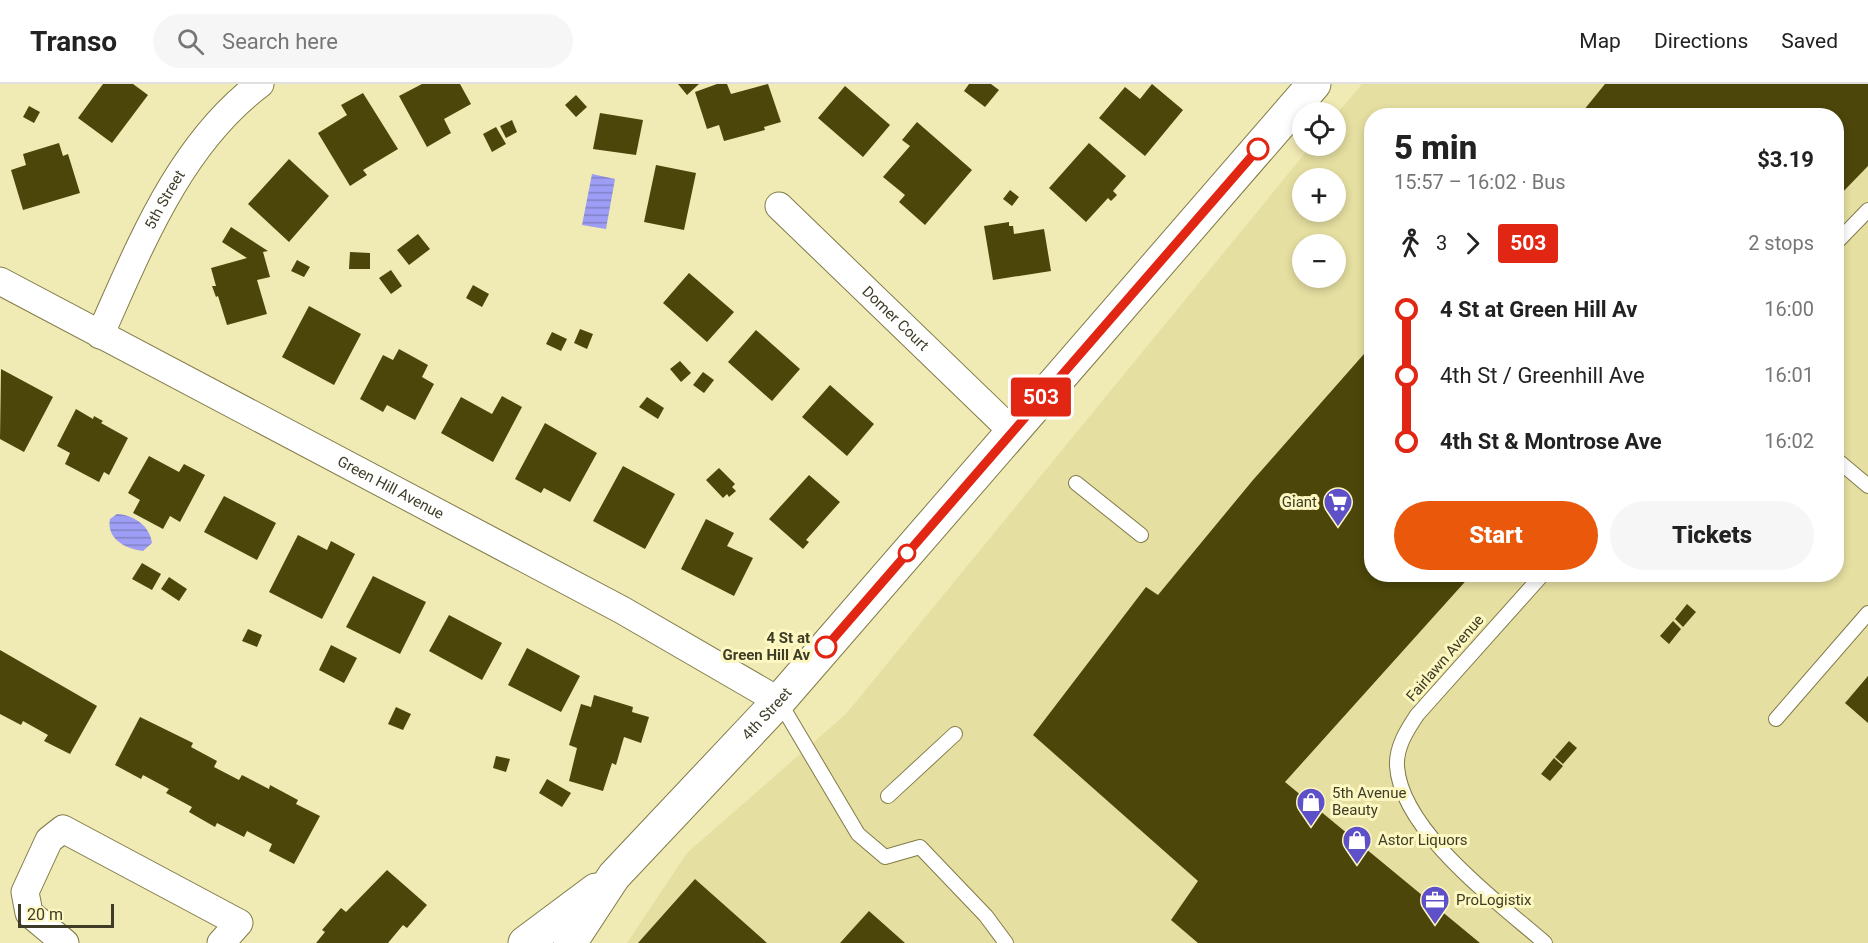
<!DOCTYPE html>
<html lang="en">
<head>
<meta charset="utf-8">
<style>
	:root { --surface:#fff; --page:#f6f6f6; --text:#222; --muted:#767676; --line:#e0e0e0; --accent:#ea580c }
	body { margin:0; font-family:Roboto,sans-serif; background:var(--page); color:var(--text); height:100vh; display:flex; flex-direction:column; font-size:22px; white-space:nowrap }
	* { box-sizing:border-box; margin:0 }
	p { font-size:20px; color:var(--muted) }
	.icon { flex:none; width:33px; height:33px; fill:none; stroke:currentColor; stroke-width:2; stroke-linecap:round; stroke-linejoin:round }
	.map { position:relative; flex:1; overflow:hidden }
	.drawer { position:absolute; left:1364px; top:24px; width:480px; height:474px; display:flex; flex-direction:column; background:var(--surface); border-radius:24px; box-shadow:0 3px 9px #0003 }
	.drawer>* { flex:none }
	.badge { padding:0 12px; border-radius:4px; font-size:21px; line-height:39px }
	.fabs { position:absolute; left:1292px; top:18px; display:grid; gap:12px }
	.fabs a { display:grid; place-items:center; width:54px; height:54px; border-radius:50%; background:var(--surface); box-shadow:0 3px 9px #0003; font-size:30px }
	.scale { position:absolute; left:18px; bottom:15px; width:96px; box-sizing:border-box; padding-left:6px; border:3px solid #3e3c27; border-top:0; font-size:16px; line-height:21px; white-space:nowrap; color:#3e3c27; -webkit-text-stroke:4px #fdf7c1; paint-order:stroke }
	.map>.badge { position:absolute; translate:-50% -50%; box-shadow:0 0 0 3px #fff }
	.legs { display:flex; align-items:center; gap:9px; height:66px; padding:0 30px; font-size:20px }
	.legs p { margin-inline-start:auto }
	.headline { display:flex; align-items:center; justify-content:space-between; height:102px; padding:0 30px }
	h1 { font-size:33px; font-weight:800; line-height:45px }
	.button { display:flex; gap:12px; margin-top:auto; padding:12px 30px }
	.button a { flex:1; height:69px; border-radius:36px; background:var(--accent); color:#fff; font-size:24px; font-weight:800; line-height:69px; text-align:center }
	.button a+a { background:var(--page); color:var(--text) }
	ul { padding:0 30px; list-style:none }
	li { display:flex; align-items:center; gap:21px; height:66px; font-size:22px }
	li i { display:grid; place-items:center; width:9px; height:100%; margin:0 8px; background:currentColor }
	li i::after { content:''; width:15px; height:15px; margin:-8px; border:4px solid; border-radius:50%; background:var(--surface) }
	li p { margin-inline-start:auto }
	li:first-child i { background:linear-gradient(#0000 50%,currentColor 0) }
	li:last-child i { background:linear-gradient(currentColor 50%,#0000 0) }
	header { display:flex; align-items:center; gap:36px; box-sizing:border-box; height:84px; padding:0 30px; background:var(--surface); border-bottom:2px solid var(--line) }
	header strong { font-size:28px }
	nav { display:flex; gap:33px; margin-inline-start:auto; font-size:21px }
	.search { width:420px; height:54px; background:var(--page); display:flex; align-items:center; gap:15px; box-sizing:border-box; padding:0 21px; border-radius:33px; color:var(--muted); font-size:22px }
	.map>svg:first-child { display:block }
	.built { fill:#e5dfa1; fill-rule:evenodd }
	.water { fill:url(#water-rules) }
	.building { fill:#4c460a }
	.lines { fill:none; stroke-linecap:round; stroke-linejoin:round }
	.service-casing { stroke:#807b49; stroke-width:16 }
	.minor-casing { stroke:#807b49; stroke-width:29 }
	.tertiary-casing { stroke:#807b49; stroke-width:35 }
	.service { stroke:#fff; stroke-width:14 }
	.minor { stroke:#fff; stroke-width:27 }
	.tertiary { stroke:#fff; stroke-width:33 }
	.line-1-casing { stroke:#fff; stroke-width:14 }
	.line-1 { stroke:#e22614; stroke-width:9 }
	.stop-1-dot { fill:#fff; stroke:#e22614; stroke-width:3 }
	.labels { text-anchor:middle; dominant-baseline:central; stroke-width:6; stroke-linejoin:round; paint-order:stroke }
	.street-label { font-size:15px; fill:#3e3c27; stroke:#fdf7c1 }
	.poi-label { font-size:15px; fill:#3e3c27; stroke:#fdf7c1; text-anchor:start }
	.stop-label { font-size:15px; font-weight:bold; fill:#3e3c27; stroke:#fdf7c1; text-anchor:end }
</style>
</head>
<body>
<header>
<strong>Transo</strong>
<div class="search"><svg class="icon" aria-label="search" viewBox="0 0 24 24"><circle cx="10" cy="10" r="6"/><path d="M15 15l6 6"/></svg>Search here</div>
<nav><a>Map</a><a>Directions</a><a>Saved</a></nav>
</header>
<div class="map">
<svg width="1868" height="859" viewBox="0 0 1868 859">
	<defs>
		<pattern id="water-rules" width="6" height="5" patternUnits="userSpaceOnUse" patternTransform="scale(1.5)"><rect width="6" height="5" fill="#9d9df5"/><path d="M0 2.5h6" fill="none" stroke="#8181c6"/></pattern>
	</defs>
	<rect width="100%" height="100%" fill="#f0eab4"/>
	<path class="built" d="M1362,0H1868V859H627L687,769L846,630L1311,62H1335V32ZM1371,32H1836V490H1371ZM1302,94H1335V128H1302ZM1302,160H1335V194H1302Z"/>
	<path class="water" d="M592,90L615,95L606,145L582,141Z
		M117,430C134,431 150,442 152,459L143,467C126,465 106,455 110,435Z"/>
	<path class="building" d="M103,0H133L148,11L112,59L78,34Z
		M422,0H460L471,20L444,35L451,49L427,63L399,12Z
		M678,0H699L687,11Z
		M717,0H727L731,10L768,0L781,38L764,43L765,46L724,57L719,41L707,45L695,8Z
		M969,0H991L999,6L985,23L964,7Z
		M1152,0L1183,26L1145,72L1099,34L1125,3L1140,15Z
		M1605,0H1868V82L1836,115V32H1579Z
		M845,2L890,41L863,73L818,34Z
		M363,9L398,65L363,86L367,91L350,102L318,49L347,31L341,21Z
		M576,11L587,23L576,33L565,21Z
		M29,22L40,28L34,39L23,33Z
		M600,29L643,36L636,71L593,65Z
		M512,36L517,48L506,54L500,42Z
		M917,38L972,86L925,141L899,118L905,111L883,93L910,62L902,56Z
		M496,43L506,60L492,68L483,50Z
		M59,59L63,72L68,70L80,109L23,126L11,86L26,81L23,70Z
		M1089,59L1126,92L1113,107L1117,111L1111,117L1108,114L1086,138L1049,104Z
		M289,75L329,112L289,158L248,120Z
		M656,81L696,89L684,146L644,138Z
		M1010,106L1019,113L1012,122L1003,115Z
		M1009,138V142H1013L1014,150L1044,145L1051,187L993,196L984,142Z
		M231,143L268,167L263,168L270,193L257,196L267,230L227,241L218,212L216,213L212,202H216L211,184L247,174L222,158Z
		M418,150L430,165L409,181L397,166Z
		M350,168L370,169V185H349Z
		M297,176L310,183L304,193L291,187Z
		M391,186L402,202L391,210L379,194Z
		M689,189L734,228L707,258L663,219Z
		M473,201L489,210L482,223L466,214Z
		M309,222L361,250L334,301L282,273Z
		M580,245L593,250L587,265L574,259Z
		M756,246L800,285L772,317L728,278Z
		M552,248L567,255L561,267L546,260Z
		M1371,262V490H1472L1285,698L1480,859H1198L1171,836L1198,797L1033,651L1146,503L1158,511L1253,396Z
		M399,265L428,281L422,293L434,300L415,336L387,321L383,328L360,315L383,271L393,276Z
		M680,277L691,289L681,298L670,285Z
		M1,285L53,313L24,368L0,355Z
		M703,288L714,296L704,309L693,301Z
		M830,301L874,340L847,372L802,333Z
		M502,312L522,323L493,378L441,349L461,313L492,330Z
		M647,313L664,324L658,335L639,323Z
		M76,325L93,335L94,332L103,337L101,339L128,354L109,391L104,388L99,398L65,380L70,369L57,362Z
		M545,339L597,369L570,418L544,404L541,409L515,395Z
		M149,372L179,388L184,380L205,391L180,438L170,432L163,445L133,429L140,416L128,409Z
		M623,382L675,410L645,465L593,437Z
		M719,384L735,400L732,403L736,407L729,413L727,410L723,414L706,396Z
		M809,391L840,418L806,456L809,458L803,465L769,435Z
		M224,412L276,439L257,476L204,448Z
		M706,435L734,449L727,462L753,474L734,512L681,485Z
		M298,451L327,466L331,457L355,470L322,535L269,508Z
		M142,479L161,490L152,506L132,495Z
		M373,492L426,518L400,570L346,543Z
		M169,493L187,505L179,517L161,505Z
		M1687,520L1696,528L1683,543L1675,535Z
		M449,531L502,559L482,596L429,567Z
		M1673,537L1681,545L1669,560L1660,552Z
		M248,545L262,551L257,563L242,557Z
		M331,561L357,574L344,599L319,586Z
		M527,564L580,592L561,628L508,601Z
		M0,566L97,622L70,670L44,657L48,651L23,637L21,641L0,630Z
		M1868,592V639L1845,619Z
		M594,611L633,623L632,628L649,633L641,659L624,653L616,681L612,679L603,707L569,697L577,664L569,661L581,620L591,623Z
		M396,623L411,630L403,646L388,640Z
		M140,633L193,659L191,663L217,677L214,683L239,696L242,691L269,705L270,701L298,716L296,720L320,732L294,780L269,767L272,760L247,747L244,753L217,739L215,743L189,728L192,723L166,709L169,705L143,691L141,695L115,681Z
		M1569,657L1577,664L1563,680L1555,673Z
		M496,672L510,675L506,688L493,684Z
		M1554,674L1563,682L1550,697L1541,690Z
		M547,695L571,709L562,723L539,709Z
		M387,786L427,821L407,844L403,841L388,859H316L325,848L322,846L341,824L346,828Z
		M695,795L767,859H638Z
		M869,827L905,859H840Z"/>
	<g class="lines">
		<g class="service-casing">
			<path id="service" d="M1836,159L1868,126
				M1836,375L1868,402
				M1076,399L1141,451
				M1543,490L1417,631C1407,646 1396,663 1397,682C1401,747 1499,819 1545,859
				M779,617L858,750L885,773L920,763L986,832L1006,859
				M1776,635L1868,529
				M888,712L955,650"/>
		</g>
		<g class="minor-casing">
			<g id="minor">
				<path id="s1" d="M779,122L1012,347"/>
				<path id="s2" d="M0,197L622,526L779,617"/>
				<path id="s3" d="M100,251C140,162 179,61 260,0"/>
				<path d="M65,859L29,829L25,808L49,756L63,745L239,839L221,859"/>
			</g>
		</g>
		<g class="tertiary-casing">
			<g id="tertiary">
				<path d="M525,859L596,806"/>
				<path id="s4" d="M570,859L614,792L779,617L1314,0"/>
			</g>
		</g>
		<use href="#service" class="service"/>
		<use href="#minor" class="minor"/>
		<use href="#tertiary" class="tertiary"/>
	</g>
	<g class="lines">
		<g class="line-1-casing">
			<path id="line-1" d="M826,563L1258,65"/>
		</g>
		<use href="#line-1" class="line-1"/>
	</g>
	<defs>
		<g id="supermarket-pin" transform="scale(1.5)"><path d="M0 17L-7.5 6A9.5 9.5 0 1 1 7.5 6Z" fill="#5d50c8" stroke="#fdf7c1"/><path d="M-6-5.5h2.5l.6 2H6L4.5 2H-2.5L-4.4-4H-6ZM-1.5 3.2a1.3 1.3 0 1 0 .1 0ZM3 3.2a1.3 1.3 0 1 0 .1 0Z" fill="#fff"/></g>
		<g id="shop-pin" transform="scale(1.5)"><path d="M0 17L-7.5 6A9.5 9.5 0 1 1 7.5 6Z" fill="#5d50c8" stroke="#fdf7c1"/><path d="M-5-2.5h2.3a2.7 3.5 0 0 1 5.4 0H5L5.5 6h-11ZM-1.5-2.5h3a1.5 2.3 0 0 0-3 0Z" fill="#fff"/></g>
		<g id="office-pin" transform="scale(1.5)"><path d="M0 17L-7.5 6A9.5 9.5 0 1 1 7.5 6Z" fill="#5d50c8" stroke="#fdf7c1"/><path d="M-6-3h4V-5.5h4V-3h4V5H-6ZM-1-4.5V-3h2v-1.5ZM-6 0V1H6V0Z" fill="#fff"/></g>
	</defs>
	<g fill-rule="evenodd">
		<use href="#supermarket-pin" x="1338" y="418"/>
		<use href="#shop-pin" x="1311" y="718"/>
		<use href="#shop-pin" x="1357" y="756"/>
		<use href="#office-pin" x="1435" y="816"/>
	</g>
	<g class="stop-1-dot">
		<circle cx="1258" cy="65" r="10"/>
		<circle cx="907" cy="469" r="8"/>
		<circle cx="826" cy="563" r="10"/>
	</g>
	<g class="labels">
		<g class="street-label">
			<text stroke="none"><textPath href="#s3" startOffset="150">5th Street</textPath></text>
			<text stroke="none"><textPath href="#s1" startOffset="162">Domer Court</textPath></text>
			<text stroke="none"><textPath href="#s2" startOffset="442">Green Hill Avenue</textPath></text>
			<text transform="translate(1445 574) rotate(-49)">Fairlawn Avenue</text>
			<text stroke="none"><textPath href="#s4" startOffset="303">4th Street</textPath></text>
		</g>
		<g class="poi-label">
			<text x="1317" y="418" text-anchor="end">Giant</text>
			<text x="1332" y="709">5th Avenue<tspan x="1332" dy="17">Beauty</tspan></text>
			<text x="1378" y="756">Astor Liquors</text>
			<text x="1456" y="816">ProLogistix</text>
		</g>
		<g class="stop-label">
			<text x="810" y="554">4 St at<tspan x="810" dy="17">Green Hill Av</tspan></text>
		</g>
	</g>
</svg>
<div class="fabs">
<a><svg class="icon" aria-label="locate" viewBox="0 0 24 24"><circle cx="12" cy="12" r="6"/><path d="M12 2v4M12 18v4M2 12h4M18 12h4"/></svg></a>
<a>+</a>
<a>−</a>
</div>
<div class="scale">20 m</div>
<b class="badge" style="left:1041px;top:313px;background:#e22614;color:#fff">503</b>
<section class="drawer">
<div class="headline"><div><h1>5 min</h1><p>15:57 – 16:02 · Bus</p></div><b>$3.19</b></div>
<div class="legs"><svg class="icon" aria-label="walk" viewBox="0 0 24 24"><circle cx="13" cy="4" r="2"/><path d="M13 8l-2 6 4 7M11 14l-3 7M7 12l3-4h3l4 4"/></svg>3<svg class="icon" aria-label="forward" viewBox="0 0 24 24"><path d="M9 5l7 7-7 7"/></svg><b class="badge" style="background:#e22614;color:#fff">503</b><p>2 stops</p></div>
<ul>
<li><i style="color:#e22614"></i><b>4 St at Green Hill Av</b><p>16:00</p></li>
<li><i style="color:#e22614"></i><span>4th St / Greenhill Ave</span><p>16:01</p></li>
<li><i style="color:#e22614"></i><b>4th St &amp; Montrose Ave</b><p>16:02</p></li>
</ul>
<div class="button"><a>Start</a><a>Tickets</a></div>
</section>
</div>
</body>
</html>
